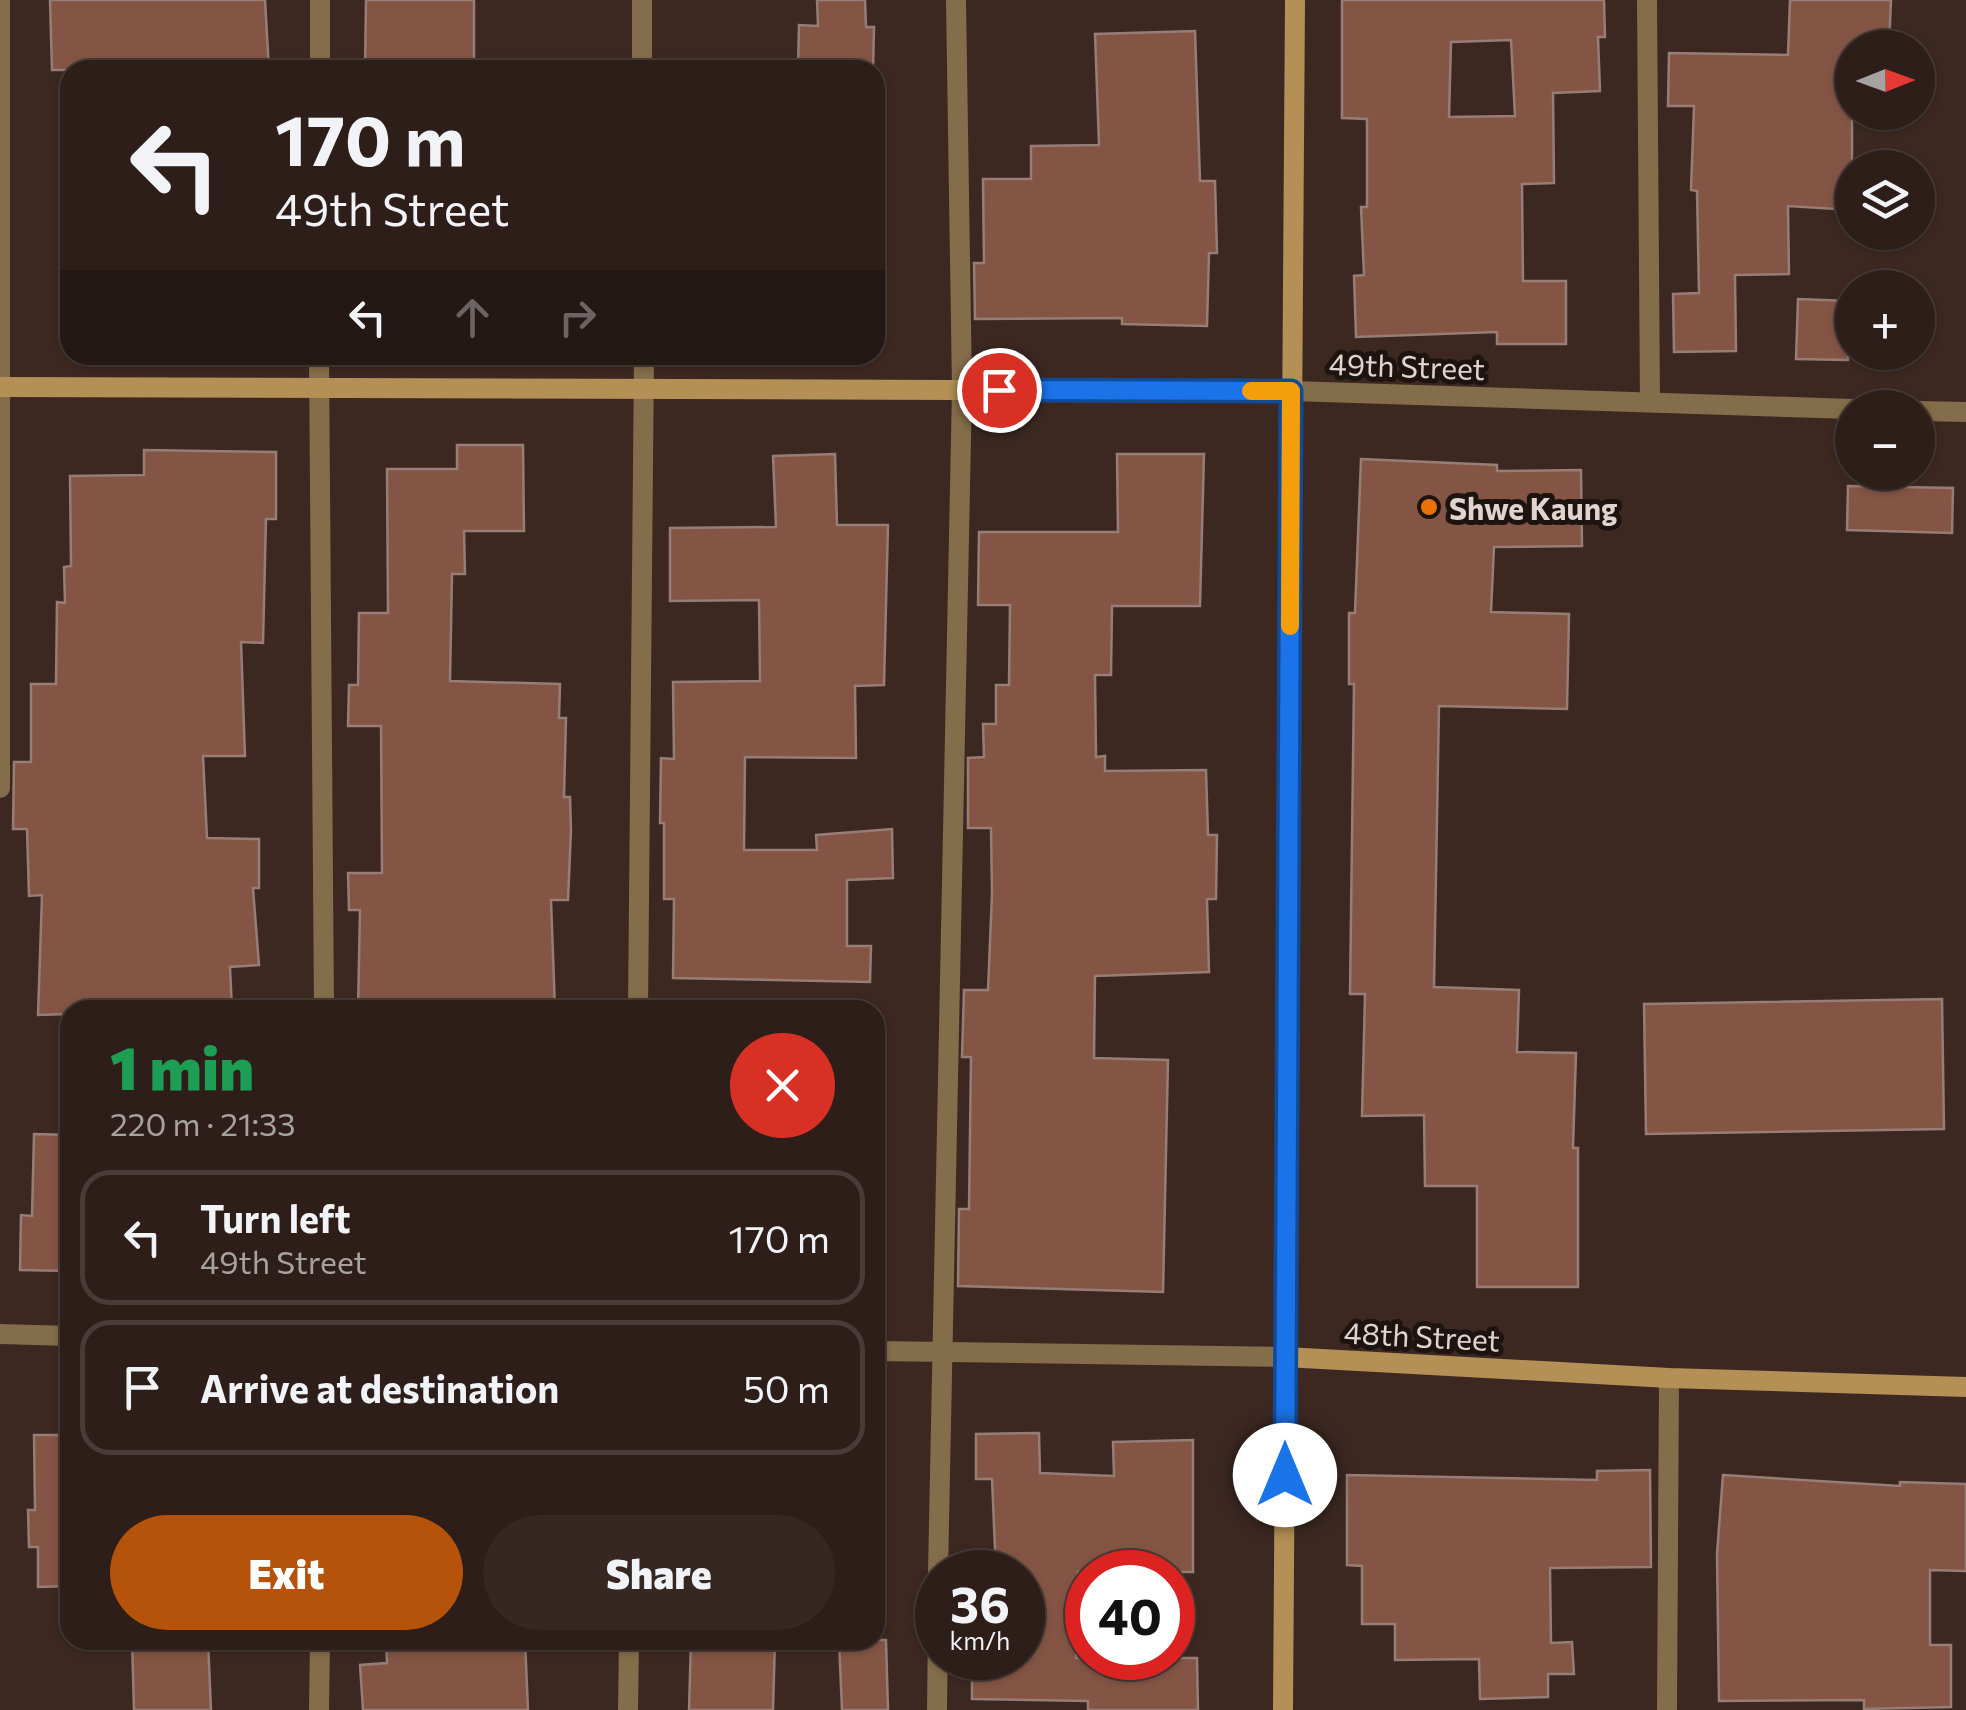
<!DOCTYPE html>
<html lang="en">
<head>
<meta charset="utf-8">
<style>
  body { margin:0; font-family:Commissioner,sans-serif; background:#352722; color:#f1f3f6; height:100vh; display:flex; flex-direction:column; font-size:38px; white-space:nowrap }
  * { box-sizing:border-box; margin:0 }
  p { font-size:32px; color:#a7a2a2 }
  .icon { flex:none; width:55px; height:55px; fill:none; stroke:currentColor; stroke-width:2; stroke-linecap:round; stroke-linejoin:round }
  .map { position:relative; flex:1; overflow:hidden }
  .panel { position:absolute; left:60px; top:1000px; width:825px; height:650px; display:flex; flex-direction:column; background:#2d1e19; border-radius:30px; box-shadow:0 2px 8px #0004,0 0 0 2px #483c38 }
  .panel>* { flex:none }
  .hud { position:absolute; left:60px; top:60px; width:825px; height:305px; border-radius:30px; box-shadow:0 2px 8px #0004,0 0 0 2px #483c38; background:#2d1e19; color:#f1f3f6; overflow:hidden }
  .needle { width:65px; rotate:89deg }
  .controls { position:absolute; left:1835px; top:30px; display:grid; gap:20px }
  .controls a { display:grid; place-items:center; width:100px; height:100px; border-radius:50%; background:#2d1e19; box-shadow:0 2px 8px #0004,0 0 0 2px #483c38; font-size:50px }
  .speed { position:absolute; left:915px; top:1550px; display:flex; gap:20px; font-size:50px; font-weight:700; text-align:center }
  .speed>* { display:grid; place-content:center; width:130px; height:130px; border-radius:50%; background:#2d1e19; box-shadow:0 2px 8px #0004,0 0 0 2px #483c38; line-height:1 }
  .speed small { font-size:25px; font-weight:400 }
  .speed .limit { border:15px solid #d22; background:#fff; color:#111 }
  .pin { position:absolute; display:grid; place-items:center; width:85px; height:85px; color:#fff; margin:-42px; border:5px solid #fff; border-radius:50%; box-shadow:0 2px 10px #0007 }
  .me { position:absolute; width:110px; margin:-55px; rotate:0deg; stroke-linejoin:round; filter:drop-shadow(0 0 8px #0008) }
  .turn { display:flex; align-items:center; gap:35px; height:210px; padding:0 50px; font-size:45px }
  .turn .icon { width:130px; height:130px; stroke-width:2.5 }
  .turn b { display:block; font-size:70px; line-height:85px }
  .lanes { display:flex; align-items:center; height:95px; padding:0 50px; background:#0003; justify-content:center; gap:50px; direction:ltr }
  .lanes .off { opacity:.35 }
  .round { display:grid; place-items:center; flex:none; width:105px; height:105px; border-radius:52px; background:#352722 }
  .headline { display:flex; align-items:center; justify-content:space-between; height:170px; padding:0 50px }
  h1 { font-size:60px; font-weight:800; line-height:75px; color:#1e9e55 }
  .primary-button { display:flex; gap:20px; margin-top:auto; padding:20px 50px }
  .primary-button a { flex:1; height:115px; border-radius:60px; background:#b45309; color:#fff; font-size:40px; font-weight:800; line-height:115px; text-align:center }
  .primary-button a+a { background:#352722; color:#f1f3f6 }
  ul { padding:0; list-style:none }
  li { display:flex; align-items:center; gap:30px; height:135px; margin:0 20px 15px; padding:0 30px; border:5px solid #483c38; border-radius:30px }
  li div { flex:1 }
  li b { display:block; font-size:38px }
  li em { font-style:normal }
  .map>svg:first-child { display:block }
</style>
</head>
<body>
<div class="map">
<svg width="1966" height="1710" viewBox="0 0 1966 1710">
  <rect width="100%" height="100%" fill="#3c2821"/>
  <g fill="#845545" stroke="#967d75" stroke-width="2.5" fill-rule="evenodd">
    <path d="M 50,0 L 265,0 L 269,70 L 52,70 Z"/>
    <path d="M 366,0 L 474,0 L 474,70 L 365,70 Z"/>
    <path d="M 817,0 L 865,0 L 866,27 L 874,27 L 873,70 L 798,70 L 799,25 L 818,26 Z"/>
    <path d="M 1342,0 L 1604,0 L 1605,37 L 1598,37 L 1600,91 L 1553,93 L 1554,183 L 1522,184 L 1523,281 L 1566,281 L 1566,344 L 1497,344 L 1497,332 L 1356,337 L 1354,276 L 1364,275 L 1361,207 L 1367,207 L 1367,119 L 1342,118 ZM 1511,40 L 1515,116 L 1449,117 L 1451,42 Z"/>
    <path d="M 1790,0 L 1891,0 L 1889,48 L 1852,48 L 1852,210 L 1788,206 L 1789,274 L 1735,275 L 1736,351 L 1674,352 L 1673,294 L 1699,293 L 1697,191 L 1691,190 L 1694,106 L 1668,106 L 1669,53 L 1788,55 Z"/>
    <path d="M 1195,31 L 1200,181 L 1215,181 L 1217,253 L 1209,253 L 1207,326 L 1122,324 L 1122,318 L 975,319 L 974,263 L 984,263 L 983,179 L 1031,179 L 1031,146 L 1099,145 L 1095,34 Z"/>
    <path d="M 1798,299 L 1849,301 L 1848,360 L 1796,359 Z"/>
    <path d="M 457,445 L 523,445 L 524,531 L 464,531 L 465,574 L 452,574 L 450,681 L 560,684 L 559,718 L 566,718 L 564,797 L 570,797 L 571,830 L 568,900 L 551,900 L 555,1010 L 358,1010 L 360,910 L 349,910 L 348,873 L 382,873 L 381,726 L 348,726 L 349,685 L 358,685 L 359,613 L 388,613 L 387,469 L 457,469 Z"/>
    <path d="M 144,450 L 276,452 L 276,519 L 266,519 L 263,643 L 241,642 L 245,756 L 203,756 L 207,838 L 259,839 L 259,888 L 253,888 L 259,965 L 230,967 L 232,1010 L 70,1010 L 70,1014 L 38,1015 L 42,895 L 29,896 L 27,829 L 13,829 L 14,762 L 31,762 L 31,684 L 56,684 L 57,602 L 65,603 L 64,567 L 71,566 L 70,476 L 144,475 Z"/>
    <path d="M 835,454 L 837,525 L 888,525 L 884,685 L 855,686 L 856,758 L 745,757 L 744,850 L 817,850 L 816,835 L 892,829 L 893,878 L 847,880 L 847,946 L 871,946 L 870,982 L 673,978 L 674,899 L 664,899 L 664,823 L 660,823 L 661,758 L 674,759 L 673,682 L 760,681 L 759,600 L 670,601 L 670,528 L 776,527 L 773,456 Z"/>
    <path d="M 1117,454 L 1204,454 L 1200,606 L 1112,606 L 1111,675 L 1095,675 L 1096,757 L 1105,756 L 1105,771 L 1206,770 L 1208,835 L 1217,835 L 1216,899 L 1207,899 L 1209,972 L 1095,976 L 1094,1058 L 1168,1060 L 1163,1292 L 958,1286 L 959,1209 L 969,1209 L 971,1057 L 962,1057 L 964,990 L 988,990 L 992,894 L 991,828 L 968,828 L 968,758 L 984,757 L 983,724 L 996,724 L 996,685 L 1009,685 L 1010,605 L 978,605 L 979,532 L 1118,532 Z"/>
    <path d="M 1361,459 L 1497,465 L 1497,471 L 1581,470 L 1582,546 L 1494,547 L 1491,612 L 1569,614 L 1567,709 L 1439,706 L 1434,987 L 1519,990 L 1517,1052 L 1576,1053 L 1573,1148 L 1578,1148 L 1578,1287 L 1477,1287 L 1477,1186 L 1425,1186 L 1424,1115 L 1362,1116 L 1365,994 L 1350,994 L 1354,684 L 1349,684 L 1349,613 L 1355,613 Z"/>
    <path d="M 1848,486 L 1953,488 L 1952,533 L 1847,530 Z"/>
    <path d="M 1942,999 L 1944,1129 L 1646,1134 L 1644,1004 Z"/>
    <path d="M 34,1134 L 70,1135 L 70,1271 L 20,1270 L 21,1215 L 32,1216 Z"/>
    <path d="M 1039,1433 L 1040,1473 L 1114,1476 L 1113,1442 L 1193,1440 L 1193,1572 L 1078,1572 L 1076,1658 L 1197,1658 L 1198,1710 L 1088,1710 L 1088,1701 L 972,1699 L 972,1658 L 1022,1658 L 1022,1572 L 996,1572 L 992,1479 L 976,1479 L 976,1434 Z"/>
    <path d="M 34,1435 L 70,1435 L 70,1586 L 38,1587 L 38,1547 L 29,1547 L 28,1510 L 35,1510 Z"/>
    <path d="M 1650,1470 L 1651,1567 L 1550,1568 L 1551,1643 L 1572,1642 L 1574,1674 L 1548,1674 L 1548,1697 L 1480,1699 L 1479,1659 L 1395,1660 L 1395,1624 L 1362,1624 L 1362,1566 L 1347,1565 L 1347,1475 L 1597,1480 L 1597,1471 Z"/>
    <path d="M 1723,1475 L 1900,1486 L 1900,1482 L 1966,1484 L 1966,1571 L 1930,1570 L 1930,1645 L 1951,1645 L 1951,1707 L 1864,1709 L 1864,1700 L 1719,1701 L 1717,1554 Z"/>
    <path d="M 132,1640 L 208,1640 L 211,1710 L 134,1710 Z"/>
    <path d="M 386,1640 L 525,1640 L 528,1710 L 363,1710 L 360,1665 L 387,1663 Z"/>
    <path d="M 691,1640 L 775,1640 L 773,1710 L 689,1710 Z"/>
    <path d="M 839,1640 L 886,1640 L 888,1710 L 842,1710 Z"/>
  </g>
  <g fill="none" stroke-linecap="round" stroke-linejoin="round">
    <g stroke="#846d4a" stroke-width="20">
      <path d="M 642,0 L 642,70"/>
      <path d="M 1647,0 L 1650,402"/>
      <path d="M 320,70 L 320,0"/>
      <path d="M 319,355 L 324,1010"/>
      <path d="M 1291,391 L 1852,409"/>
      <path d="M 1918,411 L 1966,412"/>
      <path d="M 0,788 L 0,0"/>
      <path d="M 638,1010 L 644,355"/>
      <path d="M 0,1334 L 70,1336"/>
      <path d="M 875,1351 L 1285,1357"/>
      <path d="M 938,1572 L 962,389 L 956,0"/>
      <path d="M 319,1710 L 320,1640"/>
      <path d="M 628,1710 L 629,1640"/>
      <path d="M 937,1710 L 938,1626"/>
      <path d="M 1667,1710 L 1669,1378"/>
    </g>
    <g stroke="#b49056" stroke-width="20">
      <path d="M 0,387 L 1291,391"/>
      <path d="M 1285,1357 L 1669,1378 L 1966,1387"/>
      <path d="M 1283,1710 L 1295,0"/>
    </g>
  </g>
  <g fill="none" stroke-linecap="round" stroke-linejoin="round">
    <g stroke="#114b97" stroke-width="25">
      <path id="route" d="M 999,390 L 1291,391 L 1285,1475"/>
    </g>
    <use href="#route" stroke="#1a73e8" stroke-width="18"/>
    <path stroke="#f59e0b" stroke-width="18" d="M 1251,391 L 1291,391 L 1290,626"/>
  </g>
  <circle fill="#e8710a" stroke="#1d1410" stroke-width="4" cx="1429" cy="507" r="10"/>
  <g text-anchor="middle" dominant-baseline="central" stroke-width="10" stroke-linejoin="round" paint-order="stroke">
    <g font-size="30" fill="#e1d4cf" stroke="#1d1410">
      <text transform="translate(1407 365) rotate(2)">49th Street</text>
      <text transform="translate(1422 1335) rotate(3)">48th Street</text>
    </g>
    <g font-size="30" font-weight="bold" fill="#e1d4cf" stroke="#1d1410" text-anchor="start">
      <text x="1449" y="507">Shwe Kaung</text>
    </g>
  </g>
</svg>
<div class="controls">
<a><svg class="needle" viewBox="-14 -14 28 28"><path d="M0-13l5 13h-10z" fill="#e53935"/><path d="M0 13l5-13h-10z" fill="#a7a2a2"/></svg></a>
<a><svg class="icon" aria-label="layers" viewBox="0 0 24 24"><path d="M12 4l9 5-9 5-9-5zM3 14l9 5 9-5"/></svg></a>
<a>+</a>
<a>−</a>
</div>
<div class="speed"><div>36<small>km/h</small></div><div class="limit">40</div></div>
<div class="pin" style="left:999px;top:390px;background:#d93025"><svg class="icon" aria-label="arrive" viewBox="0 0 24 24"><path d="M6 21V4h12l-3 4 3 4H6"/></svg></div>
<svg class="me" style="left:1285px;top:1475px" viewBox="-20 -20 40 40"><circle r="19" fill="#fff"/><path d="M0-13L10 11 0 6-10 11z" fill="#1a73e8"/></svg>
<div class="hud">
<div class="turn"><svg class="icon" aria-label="left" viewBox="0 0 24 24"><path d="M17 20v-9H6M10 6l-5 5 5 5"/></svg><div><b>170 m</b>49th Street</div></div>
<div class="lanes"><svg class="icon" aria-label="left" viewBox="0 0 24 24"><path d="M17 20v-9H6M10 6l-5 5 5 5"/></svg><svg class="icon off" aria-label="ahead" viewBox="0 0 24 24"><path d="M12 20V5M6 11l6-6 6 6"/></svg><svg class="icon off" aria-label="right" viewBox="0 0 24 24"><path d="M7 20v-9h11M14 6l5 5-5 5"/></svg></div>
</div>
<section class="panel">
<div class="headline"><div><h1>1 min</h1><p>220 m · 21:33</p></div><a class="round" style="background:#d93025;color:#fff"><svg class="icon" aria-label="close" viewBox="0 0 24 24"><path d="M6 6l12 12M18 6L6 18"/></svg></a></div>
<ul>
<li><svg class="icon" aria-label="left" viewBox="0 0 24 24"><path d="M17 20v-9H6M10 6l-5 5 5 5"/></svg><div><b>Turn left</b><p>49th Street</p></div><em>170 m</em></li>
<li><svg class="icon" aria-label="arrive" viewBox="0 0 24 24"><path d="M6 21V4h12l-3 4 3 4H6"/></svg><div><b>Arrive at destination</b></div><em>50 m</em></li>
</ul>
<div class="primary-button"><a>Exit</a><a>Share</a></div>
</section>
</div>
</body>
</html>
